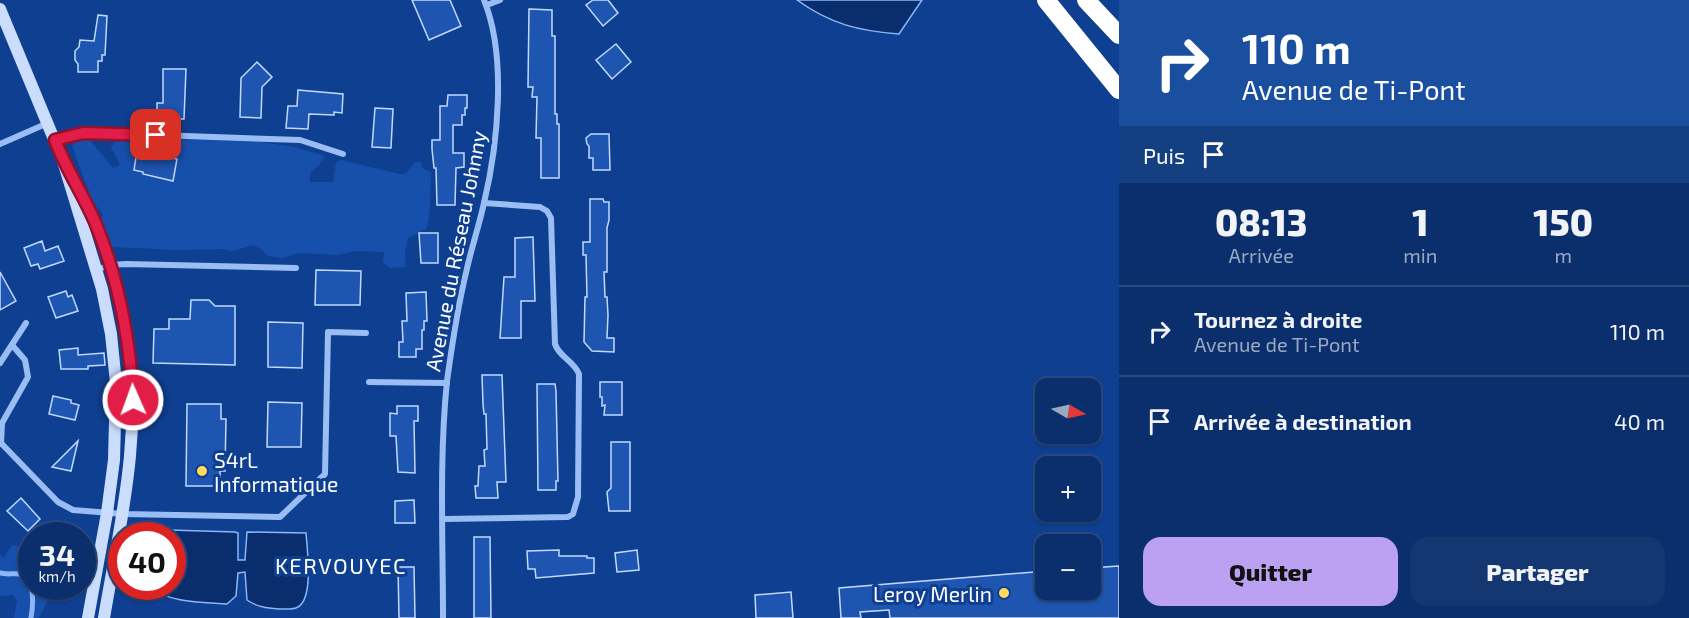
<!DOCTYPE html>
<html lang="fr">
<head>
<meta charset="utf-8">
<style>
  body { margin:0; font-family:"Exo 2",sans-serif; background:#143772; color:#f1f3f6; height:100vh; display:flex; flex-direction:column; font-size:22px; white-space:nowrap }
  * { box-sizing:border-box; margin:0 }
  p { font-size:20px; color:#9aa9c2 }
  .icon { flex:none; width:33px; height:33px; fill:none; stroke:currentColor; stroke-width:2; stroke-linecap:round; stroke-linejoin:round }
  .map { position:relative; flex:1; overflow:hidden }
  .details { display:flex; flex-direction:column; background:#0b2f6d; width:570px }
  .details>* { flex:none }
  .hud { background:#1a4fa0; color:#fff; overflow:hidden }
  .needle { width:39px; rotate:99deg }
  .buttons { position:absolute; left:1035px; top:378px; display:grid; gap:12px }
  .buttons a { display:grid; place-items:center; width:66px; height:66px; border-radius:12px; background:#0b2f6d; box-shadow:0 2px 4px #0004,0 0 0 2px #2b4a80; font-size:30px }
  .speed { position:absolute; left:18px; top:522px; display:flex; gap:12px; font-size:30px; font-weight:700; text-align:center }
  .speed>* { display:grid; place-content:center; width:78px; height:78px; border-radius:50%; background:#0b2f6d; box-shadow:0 2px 4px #0004,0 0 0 2px #2b4a80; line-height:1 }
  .speed small { font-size:15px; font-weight:400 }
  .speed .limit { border:9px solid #d22; background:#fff; color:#111 }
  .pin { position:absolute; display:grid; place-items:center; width:51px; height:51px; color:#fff; margin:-26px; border-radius:12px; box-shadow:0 3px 9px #0006 }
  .me { position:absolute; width:66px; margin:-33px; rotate:358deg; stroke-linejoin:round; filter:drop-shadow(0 0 4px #0008) }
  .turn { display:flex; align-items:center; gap:21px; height:126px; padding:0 24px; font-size:27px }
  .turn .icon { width:78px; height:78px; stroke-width:2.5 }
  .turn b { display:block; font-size:42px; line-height:51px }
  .then { display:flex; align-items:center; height:57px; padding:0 24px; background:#0003; gap:12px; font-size:22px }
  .eta { display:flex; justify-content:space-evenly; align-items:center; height:102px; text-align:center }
  .eta b { font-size:36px; font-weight:800; line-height:42px }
  .cta { display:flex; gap:12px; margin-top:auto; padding:12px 24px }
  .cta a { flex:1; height:69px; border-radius:18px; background:#bca0f2; color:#111; font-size:24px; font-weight:800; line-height:69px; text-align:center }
  .cta a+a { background:#143772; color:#f1f3f6 }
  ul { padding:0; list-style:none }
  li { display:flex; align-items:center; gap:18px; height:90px; padding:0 24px; border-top:2px solid #2b4a80 }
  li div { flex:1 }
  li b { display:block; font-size:22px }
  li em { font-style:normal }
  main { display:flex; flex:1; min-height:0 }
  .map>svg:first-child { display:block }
</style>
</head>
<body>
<main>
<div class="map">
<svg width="1119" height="618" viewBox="0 0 1119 618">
  <rect width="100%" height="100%" fill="#0f3f91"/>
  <g fill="#1750ac">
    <path d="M 78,138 L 89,139 L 113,168 L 120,165 L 111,147 L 117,139 L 248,140 L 294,147 L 325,156 L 319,165 L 310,173 L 310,182 L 333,182 L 336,162 L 341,160 L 399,174 L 406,174 L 415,162 L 421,162 L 422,168 L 431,172 L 430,208 L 427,228 L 408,238 L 405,252 L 406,267 L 390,268 L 383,262 L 384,252 L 356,251 L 338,255 L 299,253 L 283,258 L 268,256 L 261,249 L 253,245 L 232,251 L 221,249 L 177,250 L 114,247 L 108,245 L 100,221 L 103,214 L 93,203 L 72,146 Z"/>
    <path d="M 12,545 L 22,547 L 25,559 L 31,563 L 32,586 L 50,587 L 52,597 L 47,602 L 39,618 L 14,618 L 17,601 L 13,595 L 0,596 L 0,554 L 3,558 Z"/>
  </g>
  <g fill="#092d6d" stroke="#8cb6f7" stroke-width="1.5">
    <path d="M 797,0 L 922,0 L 899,34 C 859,31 830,24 797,0 Z"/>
    <path d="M 137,529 L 235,532 L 238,533 L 238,560 L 245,560 L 247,532 L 306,533 C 307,548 314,598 298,607 C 293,610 285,609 279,609 C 267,608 257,607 247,600 L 245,572 L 238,573 L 236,596 L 227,604 C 198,602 172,603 148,587 L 172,586 L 172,536 L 129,535 Z"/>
  </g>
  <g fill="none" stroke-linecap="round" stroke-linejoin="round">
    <path stroke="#8cb6f7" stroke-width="5" d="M 0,573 C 7,575 13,573 19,574 C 36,578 33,606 31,618"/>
  </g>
  <g fill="#1d55b1" stroke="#c2d9fe" stroke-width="1.5">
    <path d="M 412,0 L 450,0 L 461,26 L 429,40 Z"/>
    <path d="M 593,0 L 608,0 L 618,13 L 603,26 L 586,5 Z"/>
    <path d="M 529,9 L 552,10 L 552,36 L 555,36 L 555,114 L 557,114 L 557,124 L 559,124 L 559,178 L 541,178 L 541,138 L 536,138 L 537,97 L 532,97 L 533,87 L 528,87 Z"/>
    <path d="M 98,15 L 107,16 L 105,55 L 102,55 L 102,61 L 98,61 L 98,72 L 78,72 L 78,64 L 75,60 L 75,51 L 79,47 L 80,40 L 94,41 Z"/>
    <path d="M 616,44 L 631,62 L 612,79 L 596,60 Z"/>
    <path d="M 257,62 L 272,77 L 262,87 L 261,118 L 240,117 L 241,78 Z"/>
    <path d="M 163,69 L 186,69 L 184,119 L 157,119 L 157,103 L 163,103 Z"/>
    <path d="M 298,90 L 343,94 L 342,113 L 334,112 L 334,115 L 309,114 L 308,129 L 286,128 L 288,106 L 297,106 Z"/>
    <path d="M 448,95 L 467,95 L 467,108 L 465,108 L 465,115 L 462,115 L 462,125 L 453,125 L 453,153 L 464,153 L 464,167 L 456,168 L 455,205 L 437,205 L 436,168 L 434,168 L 432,149 L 432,140 L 440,140 L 440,106 L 447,106 Z"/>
    <path d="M 375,108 L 393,109 L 391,148 L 372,147 Z"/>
    <path d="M 591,134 L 609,134 L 610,170 L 593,170 L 593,158 L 589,158 L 589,146 L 587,144 L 586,138 Z"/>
    <path d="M 137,151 L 177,159 L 173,181 L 143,174 L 143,172 L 134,170 Z"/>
    <path d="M 590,199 L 603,199 L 604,202 L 609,202 L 609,220 L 607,228 L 607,272 L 604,272 L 605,297 L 607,297 L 608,315 L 607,338 L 614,338 L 614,352 L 592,351 L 584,342 L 585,297 L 587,297 L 586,255 L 583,255 L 583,242 L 590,242 Z"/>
    <path d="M 419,233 L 438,233 L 438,263 L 421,263 Z"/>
    <path d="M 533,237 L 535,301 L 521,301 L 521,338 L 500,338 L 504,277 L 515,277 L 515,238 Z"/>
    <path d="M 42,241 L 45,251 L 58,246 L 64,261 L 40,269 L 38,264 L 31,266 L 24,248 Z"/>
    <path d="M 316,270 L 361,271 L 360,305 L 315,305 Z"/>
    <path d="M 0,272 L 16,301 L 0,310 Z"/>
    <path d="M 66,291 L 68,297 L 72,295 L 78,311 L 56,318 L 48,297 Z"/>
    <path d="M 426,292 L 427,321 L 424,321 L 424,330 L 422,330 L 422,349 L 416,349 L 416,357 L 399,357 L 399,342 L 403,342 L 402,321 L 407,321 L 406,293 Z"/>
    <path d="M 191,300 L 209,300 L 215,306 L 235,306 L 235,365 L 153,363 L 154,329 L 169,329 L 169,319 L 190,319 Z"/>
    <path d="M 268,322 L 303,323 L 302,368 L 268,367 Z"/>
    <path d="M 78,348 L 78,355 L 104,353 L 105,365 L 88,366 L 88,369 L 61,369 L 59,350 Z"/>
    <path d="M 482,375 L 502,375 L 506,482 L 497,482 L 498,498 L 476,498 L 475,486 L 478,486 L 479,466 L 485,466 L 484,450 L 487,449 L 486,414 L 484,414 L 483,404 Z"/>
    <path d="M 600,382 L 622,382 L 622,415 L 604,415 L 605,405 L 602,406 L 602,397 L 600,397 Z"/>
    <path d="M 537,384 L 555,384 L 556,391 L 558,481 L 556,481 L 556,490 L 538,490 Z"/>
    <path d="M 53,396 L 71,400 L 71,403 L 79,405 L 75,420 L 49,414 Z"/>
    <path d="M 268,402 L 302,403 L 301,447 L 267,447 Z"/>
    <path d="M 187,404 L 221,404 L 221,419 L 226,419 L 225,471 L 220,471 L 220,486 L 186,486 Z"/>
    <path d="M 397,406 L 418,406 L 418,421 L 414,421 L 415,473 L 398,472 L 396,436 L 390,436 L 390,413 L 397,414 Z"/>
    <path d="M 78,441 L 71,471 L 52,467 Z"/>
    <path d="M 611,442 L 630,442 L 630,511 L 609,511 L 607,492 L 611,488 Z"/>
    <path d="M 21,498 L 40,519 L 28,531 L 7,511 Z"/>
    <path d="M 414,500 L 415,523 L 395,523 L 395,501 Z"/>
    <path d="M 474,537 L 490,537 L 491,618 L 474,618 Z"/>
    <path d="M 559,550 L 559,556 L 587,556 L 587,558 L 594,558 L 594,573 L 536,578 L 535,569 L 528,569 L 527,551 Z"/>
    <path d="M 637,550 L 639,570 L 617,572 L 615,553 Z"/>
    <path d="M 1119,566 L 1119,618 L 890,618 L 889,610 L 860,612 L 861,618 L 841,618 L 839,588 L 1046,571 L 1046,590 L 1090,590 L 1090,568 Z"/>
    <path d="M 398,567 L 414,567 L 415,618 L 399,618 Z"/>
    <path d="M 791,592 L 793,618 L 756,618 L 755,595 Z"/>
  </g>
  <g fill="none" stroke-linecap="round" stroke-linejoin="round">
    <g stroke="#9abdf3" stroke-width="6">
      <path d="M 487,5 L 500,0"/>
      <path d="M 55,140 L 77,134 L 100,133 L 300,140 L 343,154"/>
      <path d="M 0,144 L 48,123"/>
      <path d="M 96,270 L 110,265 L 126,264 L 296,268"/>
      <path d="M 0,363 L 26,323"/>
      <path d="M 369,382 L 447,383"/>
      <path d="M 0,442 L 58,502 L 73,510 L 123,514 L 280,517 L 325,474 L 328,332 L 366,333"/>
      <path d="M 1,444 L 2,423 L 28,377 L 25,360 L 12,345"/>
      <path d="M 443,519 L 568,517 L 573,514 L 578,497 L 579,374 C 574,361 559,357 555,344 L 551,218 L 547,211 L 540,207 L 484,203"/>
      <path d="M 443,618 C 443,540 439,459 447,381 C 452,345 457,309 466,273 C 471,249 479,226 484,203 C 498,144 507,56 484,0"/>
    </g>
    <g stroke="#caddfd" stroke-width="12">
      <path d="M 0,9 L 63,161 L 102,289 L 111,334 L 116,383 L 114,460 L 107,513 L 88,618"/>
      <path d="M 72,176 C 121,261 139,359 130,456 C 125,511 113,564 104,618"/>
    </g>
    <g stroke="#fff" stroke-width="18">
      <path d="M 1046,0 L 1119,90"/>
      <path d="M 1086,0 L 1119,35"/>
    </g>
  </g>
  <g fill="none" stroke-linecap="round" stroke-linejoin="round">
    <g stroke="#92132f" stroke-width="15">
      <path id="route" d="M 133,400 C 130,338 119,280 95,222 C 83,194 66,169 55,140 L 83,133 L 156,135"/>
    </g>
    <use href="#route" stroke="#e11d48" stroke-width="10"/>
  </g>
  <g fill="#ffdb5d" stroke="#0f3f91" stroke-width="2">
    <circle cx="202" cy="471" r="6"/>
    <circle cx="1004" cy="593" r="6"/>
  </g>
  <g text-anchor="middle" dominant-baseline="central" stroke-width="6" stroke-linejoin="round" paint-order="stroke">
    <g font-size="21" fill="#fff" stroke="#0f3f91">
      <text transform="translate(455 251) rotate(-79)">Avenue du Réseau Johnny</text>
    </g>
    <g font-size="21" fill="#fff" stroke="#0f3f91" text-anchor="start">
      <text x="214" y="459">S4rL<tspan x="214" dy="24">Informatique</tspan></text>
      <text x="992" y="593" text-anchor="end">Leroy Merlin</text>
    </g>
    <g font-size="22" letter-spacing="1.5" fill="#fff" stroke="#0f3f91">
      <text x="341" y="565">KERVOUYEC</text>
    </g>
  </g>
</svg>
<div class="buttons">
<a><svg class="needle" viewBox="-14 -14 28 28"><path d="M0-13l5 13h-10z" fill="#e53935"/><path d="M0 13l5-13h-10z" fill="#9aa9c2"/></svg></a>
<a>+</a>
<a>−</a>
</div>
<div class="speed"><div>34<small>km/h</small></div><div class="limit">40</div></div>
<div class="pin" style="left:156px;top:135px;background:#d93025"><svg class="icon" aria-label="arrive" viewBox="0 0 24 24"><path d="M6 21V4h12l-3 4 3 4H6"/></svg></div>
<svg class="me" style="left:133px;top:400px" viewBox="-20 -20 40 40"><circle r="17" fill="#e11d48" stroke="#fff" stroke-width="3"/><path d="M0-11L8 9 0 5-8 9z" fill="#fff"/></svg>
</div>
<section class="details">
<div class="hud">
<div class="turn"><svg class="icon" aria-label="right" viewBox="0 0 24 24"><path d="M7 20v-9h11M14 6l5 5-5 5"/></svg><div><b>110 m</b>Avenue de Ti-Pont</div></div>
<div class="then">Puis<svg class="icon" aria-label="arrive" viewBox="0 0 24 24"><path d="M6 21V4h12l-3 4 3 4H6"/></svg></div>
</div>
<div class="eta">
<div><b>08:13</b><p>Arrivée</p></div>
<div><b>1</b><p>min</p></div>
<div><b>150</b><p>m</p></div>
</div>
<ul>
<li><svg class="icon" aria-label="right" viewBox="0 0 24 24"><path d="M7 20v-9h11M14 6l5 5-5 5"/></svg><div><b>Tournez à droite</b><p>Avenue de Ti-Pont</p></div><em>110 m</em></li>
<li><svg class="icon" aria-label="arrive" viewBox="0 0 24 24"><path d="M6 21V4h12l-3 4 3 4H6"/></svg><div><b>Arrivée à destination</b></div><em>40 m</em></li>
</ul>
<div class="cta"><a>Quitter</a><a>Partager</a></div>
</section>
</main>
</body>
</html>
